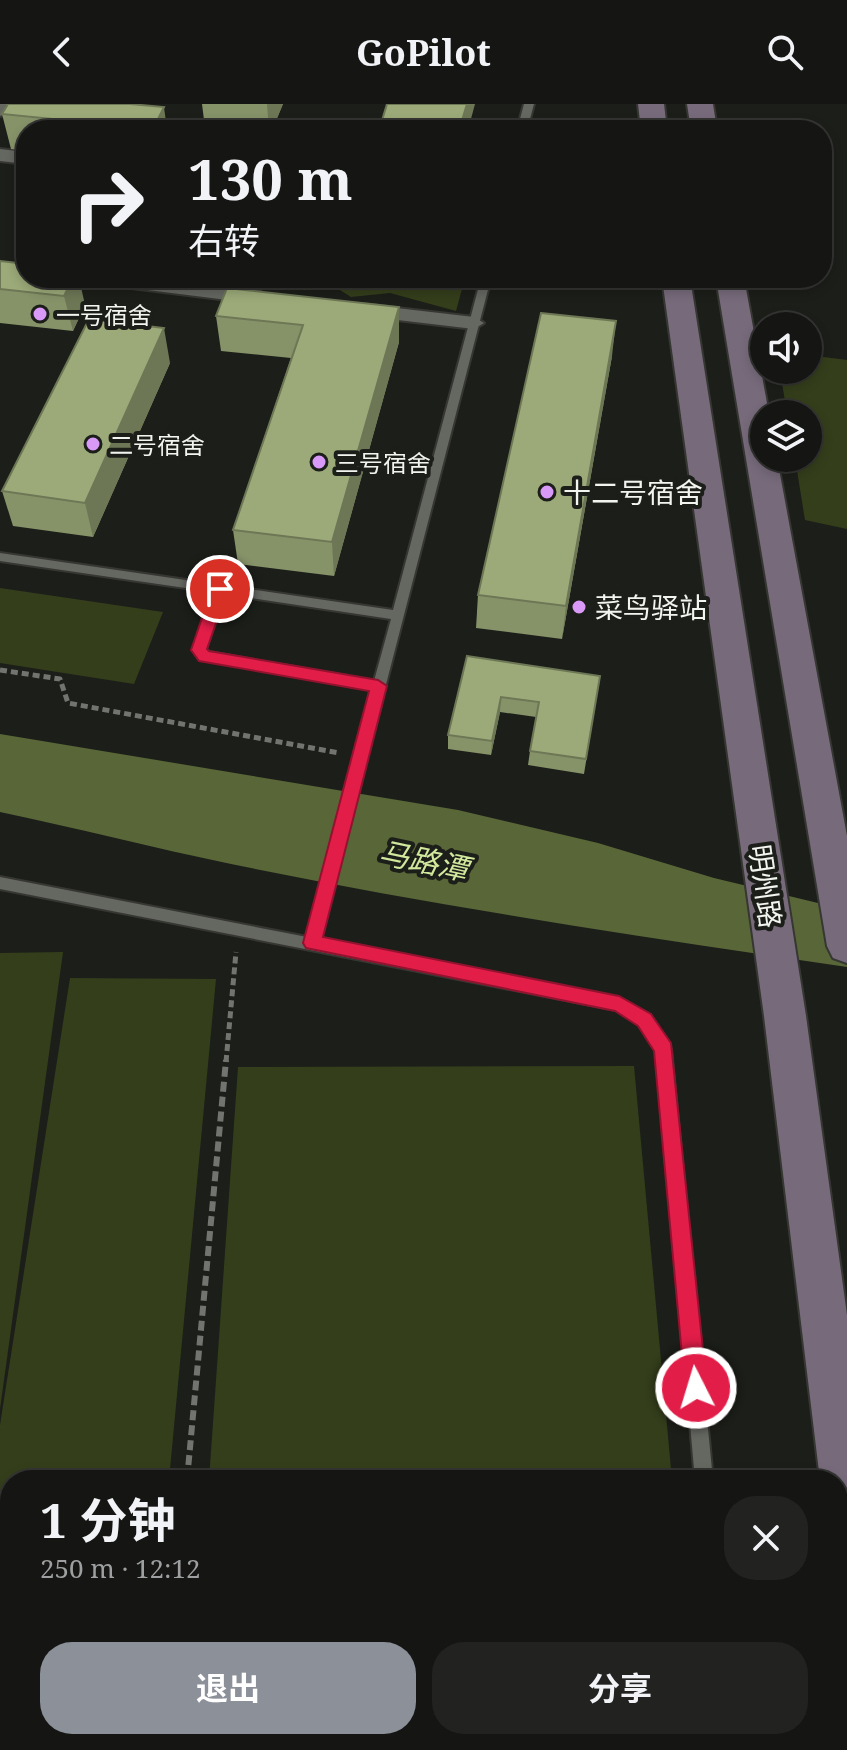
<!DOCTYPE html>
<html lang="zh">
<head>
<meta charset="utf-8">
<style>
  body { margin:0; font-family:"Noto Serif","Noto Sans SC",serif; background:#222321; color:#f1f3f6; height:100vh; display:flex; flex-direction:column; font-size:30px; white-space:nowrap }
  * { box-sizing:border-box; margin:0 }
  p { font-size:26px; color:#9d9fa0 }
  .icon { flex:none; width:44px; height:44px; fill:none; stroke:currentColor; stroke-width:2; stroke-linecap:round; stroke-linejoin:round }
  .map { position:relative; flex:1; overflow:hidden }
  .details { position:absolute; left:0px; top:1366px; width:848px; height:280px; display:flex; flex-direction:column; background:#151613; border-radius:32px 32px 0 0; box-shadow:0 4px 12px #0003,0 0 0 2px #343533 }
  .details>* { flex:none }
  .top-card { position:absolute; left:16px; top:16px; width:816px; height:168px; border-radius:32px; box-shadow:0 4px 12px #0003,0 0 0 2px #343533; background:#151613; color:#f1f3f6; overflow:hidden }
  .tools { position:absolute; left:750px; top:208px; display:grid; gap:16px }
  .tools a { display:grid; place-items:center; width:72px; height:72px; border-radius:50%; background:#151613; box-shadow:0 4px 12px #0003,0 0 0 2px #343533; font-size:40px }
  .pin { position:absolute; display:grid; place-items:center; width:68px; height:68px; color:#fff; margin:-34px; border:4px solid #fff; border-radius:50%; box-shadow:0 2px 8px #0007 }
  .me { position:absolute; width:88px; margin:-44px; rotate:355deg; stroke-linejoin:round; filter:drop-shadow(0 0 6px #0008) }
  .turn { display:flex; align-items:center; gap:28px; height:168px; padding:0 40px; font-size:36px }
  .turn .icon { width:104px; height:104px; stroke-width:2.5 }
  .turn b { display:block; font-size:56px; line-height:68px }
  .round { display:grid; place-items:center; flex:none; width:84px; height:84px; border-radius:32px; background:#222321 }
  .head { display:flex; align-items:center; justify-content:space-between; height:136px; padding:0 40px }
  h1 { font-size:48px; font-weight:700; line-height:60px }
  .primary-button { display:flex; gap:16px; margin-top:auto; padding:16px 40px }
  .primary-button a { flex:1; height:92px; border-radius:32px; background:#8c9099; color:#fff; font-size:32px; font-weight:700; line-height:92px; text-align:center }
  .primary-button a+a { background:#222321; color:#f1f3f6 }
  header { display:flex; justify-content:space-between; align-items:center; height:104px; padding:0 40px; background:#151613; font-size:36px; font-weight:700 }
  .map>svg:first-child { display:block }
</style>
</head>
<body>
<header><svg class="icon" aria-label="back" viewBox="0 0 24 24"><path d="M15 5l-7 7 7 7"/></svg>GoPilot<svg class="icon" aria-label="search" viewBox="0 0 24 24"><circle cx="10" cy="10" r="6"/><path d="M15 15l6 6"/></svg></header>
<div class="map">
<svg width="847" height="1646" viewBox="0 0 847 1646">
  <rect width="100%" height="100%" fill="#1c1e19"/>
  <g fill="#343e1b">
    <path d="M 321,174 L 465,174 L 456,207 L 390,189 L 351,193 Z"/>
    <path d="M 808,251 L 847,256 L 847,425 L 805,416 L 795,354 L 808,354 L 808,310 L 787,310 L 780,266 L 808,266 Z"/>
    <path d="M 0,484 L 163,508 L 134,580 L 0,559 Z"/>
    <path d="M 63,848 L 0,1305 L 0,849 Z"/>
    <path d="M 70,874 L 216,875 L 169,1376 L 10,1376 L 10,1408 L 0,1408 L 0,1321 Z"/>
    <path d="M 634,962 L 672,1376 L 209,1376 L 238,963 Z"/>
  </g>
  <g fill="#596638">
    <path d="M 0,630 L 458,706 L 598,739 L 714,774 L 847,806 L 847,863 C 641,833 435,802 231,760 C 154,744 77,724 0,708 Z"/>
    <path d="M 0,1545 L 10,1549 L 10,1636 L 296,1636 L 334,1646 L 6,1646 L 0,1642 Z"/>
  </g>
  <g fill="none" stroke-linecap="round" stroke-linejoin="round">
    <g stroke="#363733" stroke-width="4">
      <g id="lane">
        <path d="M 10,0 L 3,11 L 0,12 L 0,0 Z"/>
        <path d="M 524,0 L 534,0 L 527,26 L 517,26 Z"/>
        <path d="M 481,174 L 491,174 L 320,836 L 619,894 L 650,911 L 671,945 L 713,1376 L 695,1376 L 657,947 L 640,921 L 616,906 L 0,785 L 0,773 L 307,833 L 372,586 L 201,555 L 193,546 L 213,488 L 0,457 L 0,449 L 393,506 ZM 224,490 L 391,515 L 374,577 L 209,548 L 206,545 Z"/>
        <path d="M 720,1636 L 738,1636 L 739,1646 L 721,1646 Z"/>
      </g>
    </g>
    <g stroke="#363733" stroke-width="4">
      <g id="street">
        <path d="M 0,45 L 26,48 L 26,60 L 0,57 Z"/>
        <path d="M 89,174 L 149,174 L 261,188 L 271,194 L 261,200 L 99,180 Z"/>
        <path d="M 362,200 L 474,213 L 484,219 L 474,225 L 355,211 L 352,206 Z"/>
      </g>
    </g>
    <g stroke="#363733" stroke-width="4">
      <g id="secondary">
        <path d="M 638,0 L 664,0 L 667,26 L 641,26 Z"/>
        <path d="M 687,0 L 713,0 L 717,26 L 691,26 Z"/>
        <path d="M 662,174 L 690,174 L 806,912 L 847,1211 L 847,1417 L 838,1413 L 838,1376 L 820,1376 L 764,912 Z"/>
        <path d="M 716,174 L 744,174 L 769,310 L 764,310 L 764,354 L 777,354 L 847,732 L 847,859 L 833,854 L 827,842 Z"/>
      </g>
    </g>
    <g stroke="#72746f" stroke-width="5" stroke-dasharray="7 4" stroke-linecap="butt">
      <path d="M 0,566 L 60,575 L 68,599 L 339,649"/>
      <path d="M 226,958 L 236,848"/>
    </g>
    <g stroke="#72746f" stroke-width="6" stroke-dasharray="10 5" stroke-linecap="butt">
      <path d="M 187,1376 L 226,956"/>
      <path d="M 162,1646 L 163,1636"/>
    </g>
    <use href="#lane" fill="#656761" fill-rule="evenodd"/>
    <use href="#street" fill="#656761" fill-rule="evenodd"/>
    <use href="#secondary" fill="#776b7b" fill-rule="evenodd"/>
  </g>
  <g fill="#869268">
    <path d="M 202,0 L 283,0 L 272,26 L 227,26 L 205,24 Z"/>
    <path d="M 2,10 L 167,26 L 26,26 L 26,47 L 11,45 Z"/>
    <path d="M 0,157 L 85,201 L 73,227 L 0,219 Z"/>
    <path d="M 227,184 L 399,238 L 334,472 L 238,460 L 233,426 L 291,254 L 221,247 L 216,212 Z"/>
    <path d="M 612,252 L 562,535 L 476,524 L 478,491 Z"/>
    <path d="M 170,259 L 93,433 L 13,422 L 2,387 Z"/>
    <path d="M 467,552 L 600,572 L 584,670 L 528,661 L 530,647 L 536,613 L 500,608 L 491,651 L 448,645 L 448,631 Z"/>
  </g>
  <g fill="#6d7755">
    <path d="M 267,0 L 283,0 L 272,26 L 269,26 Z"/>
    <path d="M 467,0 L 475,0 L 468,26 L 459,26 Z"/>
    <path d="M 164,3 L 167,26 L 154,26 L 153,25 Z"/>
    <path d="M 73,174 L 79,174 L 85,201 L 73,227 L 64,192 Z"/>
    <path d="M 399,203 L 399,238 L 334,472 L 332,438 Z"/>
    <path d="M 616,217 L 612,252 L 562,535 L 566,502 Z"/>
    <path d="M 164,224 L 170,259 L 93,433 L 85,399 Z"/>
    <path d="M 501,593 L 500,608 L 491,651 L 492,637 Z"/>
  </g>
  <g fill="#9caa79" stroke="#6d7755" stroke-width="2">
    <path d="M 8,0 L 130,0 L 164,3 L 153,25 L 2,10 Z"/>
    <path d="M 387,0 L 467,0 L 459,26 L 299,26 L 303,16 L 380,23 Z"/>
    <path d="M 0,157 L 26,160 L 26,174 L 73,174 L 64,192 L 0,185 Z"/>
    <path d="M 227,184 L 399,203 L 332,438 L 233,426 L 303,221 L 216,212 Z"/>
    <path d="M 541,209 L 616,217 L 566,502 L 478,491 Z"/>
    <path d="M 89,215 L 164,224 L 85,399 L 2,387 Z"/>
    <path d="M 467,552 L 600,572 L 586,655 L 530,647 L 539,598 L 501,593 L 492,637 L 448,631 Z"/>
  </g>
  <path fill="#e11d48" stroke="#92132f" stroke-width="2" d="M 220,480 L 228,485 L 207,545 L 209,547 L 378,576 L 387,582 L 323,833 L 619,892 L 651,910 L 671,939 L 707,1284 L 704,1291 L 696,1295 L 688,1291 L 685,1284 L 654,947 L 638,922 L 615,907 L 306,844 L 303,839 L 369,587 L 199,557 L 191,546 L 212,485 Z"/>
  <g fill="#d99af7" stroke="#1c1e19" stroke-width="3">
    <circle cx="40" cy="210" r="8"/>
    <circle cx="93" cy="340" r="8"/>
    <circle cx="319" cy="358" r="8"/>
    <circle cx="547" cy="388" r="8"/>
    <circle cx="579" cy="503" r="8"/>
  </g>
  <g text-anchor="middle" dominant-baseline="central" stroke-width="8" stroke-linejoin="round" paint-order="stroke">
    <g font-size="24" fill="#f2f4f0" stroke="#1c1e19" text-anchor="start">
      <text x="56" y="210">一号宿舍</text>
      <text x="109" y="340">二号宿舍</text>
      <text x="335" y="358">三号宿舍</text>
    </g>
    <g font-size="28" fill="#f2f4f0" stroke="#1c1e19" text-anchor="start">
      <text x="563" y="388">十二号宿舍</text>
      <text x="595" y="503">菜鸟驿站</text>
    </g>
    <g font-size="28" fill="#f2f4f0" stroke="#1c1e19">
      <text transform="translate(766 782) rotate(82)">明州路</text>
    </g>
    <g font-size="30" font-style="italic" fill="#d2e89d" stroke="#1c1e19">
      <text transform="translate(424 756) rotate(12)">马路潭</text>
    </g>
  </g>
</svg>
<div class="tools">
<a><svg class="icon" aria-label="sound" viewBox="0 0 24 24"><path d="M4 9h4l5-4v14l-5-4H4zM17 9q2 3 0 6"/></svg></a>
<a><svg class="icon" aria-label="layers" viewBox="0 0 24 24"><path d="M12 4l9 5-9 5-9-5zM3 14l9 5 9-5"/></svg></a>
</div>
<div class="pin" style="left:220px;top:485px;background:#d93025"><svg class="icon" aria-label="arrive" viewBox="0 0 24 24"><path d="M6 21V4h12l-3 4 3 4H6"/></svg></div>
<svg class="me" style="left:696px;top:1284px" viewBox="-20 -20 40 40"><circle r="17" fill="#e11d48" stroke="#fff" stroke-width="3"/><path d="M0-11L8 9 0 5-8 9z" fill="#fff"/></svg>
<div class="top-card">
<div class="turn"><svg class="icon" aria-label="right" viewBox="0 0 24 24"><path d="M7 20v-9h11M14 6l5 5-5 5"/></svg><div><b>130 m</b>右转</div></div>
</div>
<section class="details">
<div class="head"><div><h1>1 分钟</h1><p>250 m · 12:12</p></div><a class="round"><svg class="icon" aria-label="close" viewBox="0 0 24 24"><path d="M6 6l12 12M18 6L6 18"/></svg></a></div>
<div class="primary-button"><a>退出</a><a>分享</a></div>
</section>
</div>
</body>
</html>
